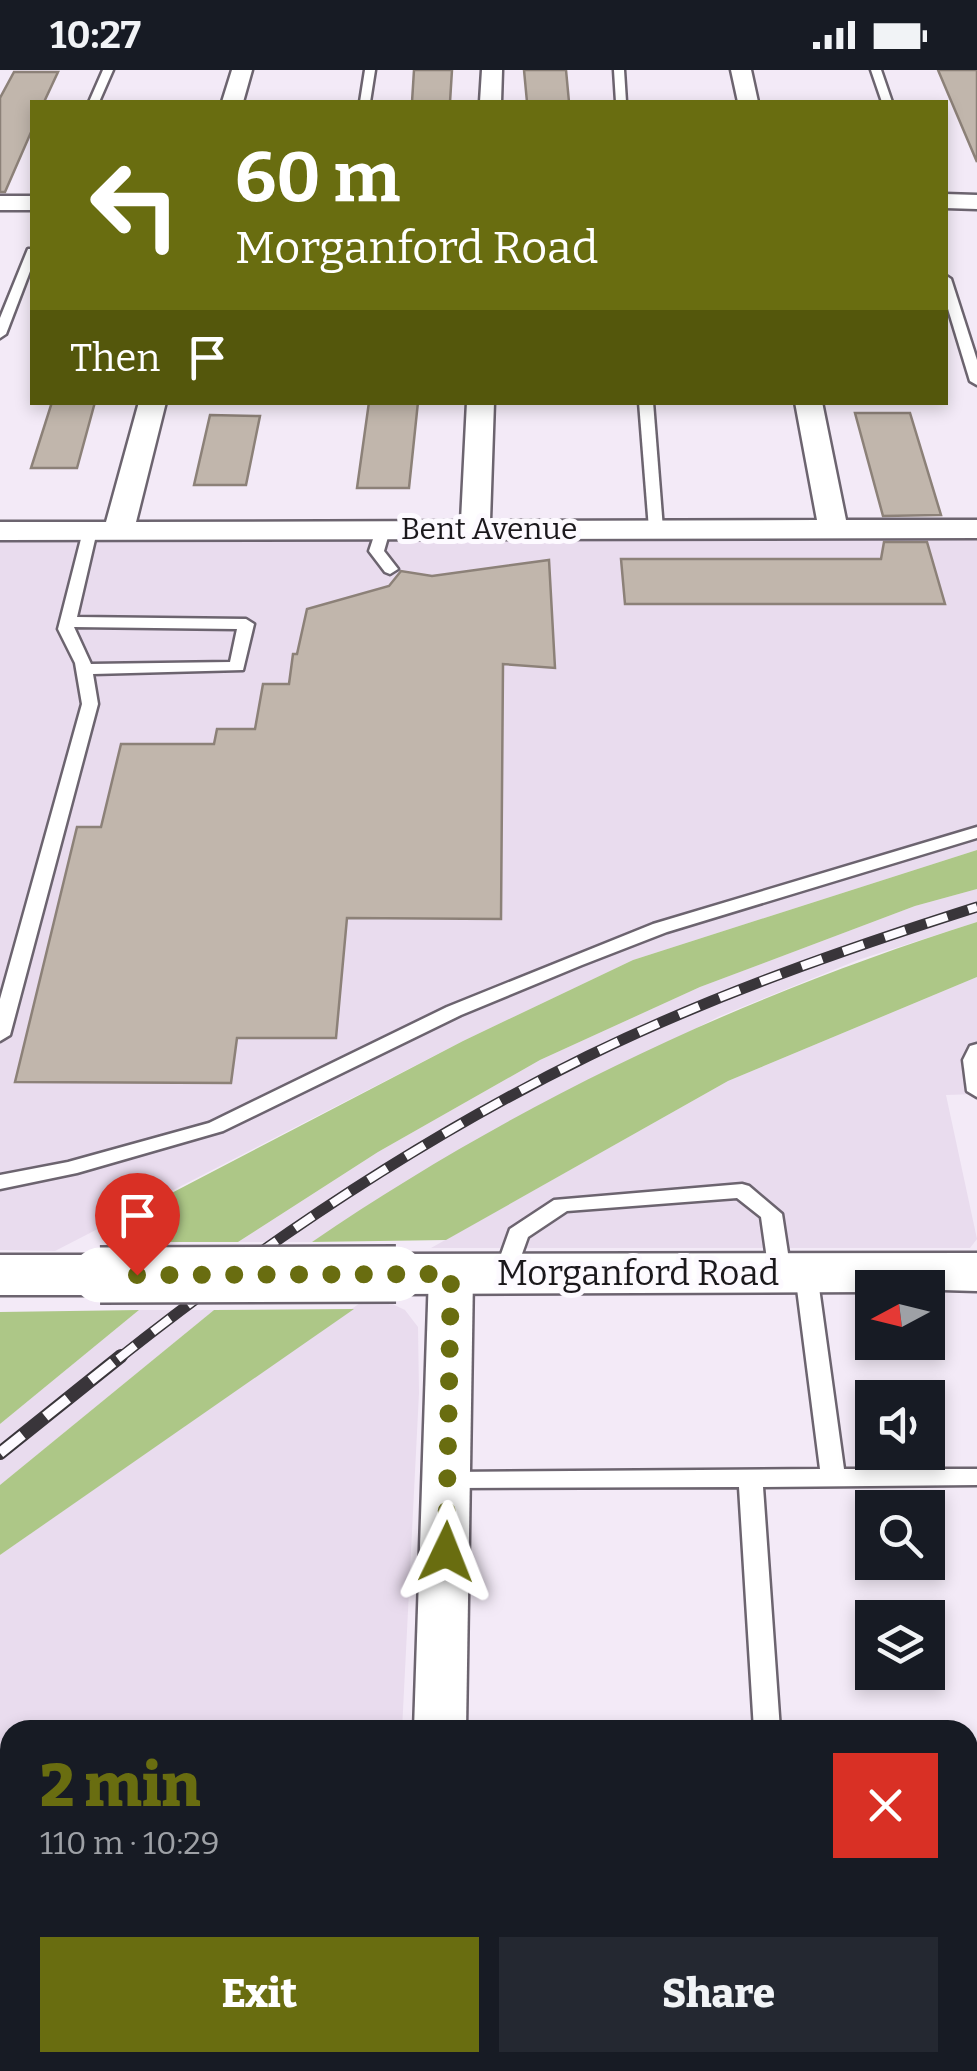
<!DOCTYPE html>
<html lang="en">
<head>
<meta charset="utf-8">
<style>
  body { margin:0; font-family:Bitter,serif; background:#242831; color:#f1f3f6; height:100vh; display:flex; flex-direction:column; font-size:38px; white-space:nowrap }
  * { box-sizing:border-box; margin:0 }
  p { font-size:32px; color:#9ea1a6 }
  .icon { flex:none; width:55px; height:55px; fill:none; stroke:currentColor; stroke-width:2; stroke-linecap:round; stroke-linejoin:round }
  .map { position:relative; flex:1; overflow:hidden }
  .side { position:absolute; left:0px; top:1650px; width:978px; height:352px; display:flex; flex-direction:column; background:#171b24; border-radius:30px 30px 0 0; box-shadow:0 5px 15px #0003 }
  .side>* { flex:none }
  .banner { position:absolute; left:30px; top:30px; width:918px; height:305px; border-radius:0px; box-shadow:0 5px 15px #0003; background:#696d10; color:#fff; overflow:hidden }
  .needle { width:65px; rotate:263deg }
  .tools { position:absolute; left:855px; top:1200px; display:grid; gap:20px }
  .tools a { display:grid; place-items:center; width:90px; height:90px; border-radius:0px; background:#171b24; box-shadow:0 5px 15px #0003; font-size:50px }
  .pin { position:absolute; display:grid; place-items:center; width:85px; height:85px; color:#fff; margin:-102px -42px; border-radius:50% 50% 50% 0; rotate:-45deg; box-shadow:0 0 10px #0007 }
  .pin .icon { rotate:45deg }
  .me { position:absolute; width:110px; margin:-55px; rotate:2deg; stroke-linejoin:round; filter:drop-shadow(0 0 8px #0008) }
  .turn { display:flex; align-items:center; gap:35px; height:210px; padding:0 40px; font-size:45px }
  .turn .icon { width:130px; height:130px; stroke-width:2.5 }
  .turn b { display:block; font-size:70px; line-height:85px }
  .then { display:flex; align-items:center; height:95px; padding:0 40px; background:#0003; gap:20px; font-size:38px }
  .round { display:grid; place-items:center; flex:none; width:105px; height:105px; border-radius:0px; background:#242831 }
  .head { display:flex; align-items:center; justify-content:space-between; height:170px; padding:0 40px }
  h1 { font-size:60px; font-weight:800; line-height:75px; color:#696d10 }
  .button { display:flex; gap:20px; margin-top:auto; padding:20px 40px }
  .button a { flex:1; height:115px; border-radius:0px; background:#696d10; color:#fff; font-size:40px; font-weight:800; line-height:115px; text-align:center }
  .button a+a { background:#242831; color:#f1f3f6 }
  .status { display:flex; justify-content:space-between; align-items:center; height:70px; padding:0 50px; background:#171b24; direction:ltr }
  .status svg { height:28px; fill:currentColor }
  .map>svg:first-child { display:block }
</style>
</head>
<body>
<div class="status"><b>10:27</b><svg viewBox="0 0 49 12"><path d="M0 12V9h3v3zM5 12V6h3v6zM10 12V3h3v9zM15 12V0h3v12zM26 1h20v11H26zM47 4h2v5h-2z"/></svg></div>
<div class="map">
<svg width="977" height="2001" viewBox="0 0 977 2001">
  <rect width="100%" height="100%" fill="#f3eaf7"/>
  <g fill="#e9dcee">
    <path d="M 977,465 L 977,780 L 633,890 L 463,971 L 55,1181 L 0,1180 L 0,468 Z"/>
    <path d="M 977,819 L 977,852 L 858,890 L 718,947 L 457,1081 L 312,1172 L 238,1172 L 378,1082 L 540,990 L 700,917 L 915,836 Z"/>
    <path d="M 977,907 L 977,1024 L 946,1025 L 977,1169 L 970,1178 L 431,1178 L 728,1011 Z"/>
    <path d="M 363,1231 L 386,1231 L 405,1240 L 418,1257 L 419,1323 L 402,1660 L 10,1660 L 10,1992 L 386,1993 L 385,2001 L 0,2001 L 0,1485 Z"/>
    <path d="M 139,1240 L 214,1240 L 0,1415 L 0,1354 Z"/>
  </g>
  <g fill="#adc787">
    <path d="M 977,780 L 977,819 L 915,836 L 700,917 L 540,990 L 378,1082 L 238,1172 L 148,1172 L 149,1150 L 164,1127 L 463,971 L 633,890 Z"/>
    <path d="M 977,852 L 977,907 L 728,1011 L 446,1170 L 312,1172 C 515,1033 742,926 977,852 Z"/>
    <path d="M 354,1239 L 0,1485 L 0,1415 L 214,1240 Z"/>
    <path d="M 139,1240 L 0,1354 L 0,1242 Z"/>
  </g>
  <g fill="#c1b6ac" stroke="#8c8178" stroke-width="2.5">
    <path d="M 414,0 L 452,0 L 450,32 L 412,32 Z"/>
    <path d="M 524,0 L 566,0 L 569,32 L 527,32 Z"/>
    <path d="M 938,0 L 977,0 L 977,92 Z"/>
    <path d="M 14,2 L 58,2 L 44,32 L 32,32 L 32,60 L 5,122 L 0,122 L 0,28 Z"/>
    <path d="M 52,332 L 95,332 L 77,398 L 31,398 Z"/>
    <path d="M 369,332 L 418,332 L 409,418 L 357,418 Z"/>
    <path d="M 855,343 L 910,343 L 941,445 L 883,446 Z"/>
    <path d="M 210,345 L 260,346 L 246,415 L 194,415 Z"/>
    <path d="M 884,472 L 927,472 L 945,534 L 625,534 L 621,489 L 881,489 Z"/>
    <path d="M 549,490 L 555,598 L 503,594 L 501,849 L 347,848 L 336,968 L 237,968 L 231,1013 L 15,1012 L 77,757 L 101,757 L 121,674 L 214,674 L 217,659 L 255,659 L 263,614 L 289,614 L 293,584 L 297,584 L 307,539 L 389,516 L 401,501 L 432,506 Z"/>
  </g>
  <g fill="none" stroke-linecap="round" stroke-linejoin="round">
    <g stroke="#6c646f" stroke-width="5">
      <g id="lane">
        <path d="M 103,0 L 113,0 L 99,32 L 89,32 Z"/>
        <path d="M 365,0 L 375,0 L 370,32 L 360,32 Z"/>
        <path d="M 614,0 L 624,0 L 626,32 L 616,32 Z"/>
        <path d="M 871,0 L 881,0 L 892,32 L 882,32 Z"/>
        <path d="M 28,179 L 32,179 L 32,196 L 6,264 L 0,268 L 0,248 Z"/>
        <path d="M 945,205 L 951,209 L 977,290 L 977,315 L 970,311 L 945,229 Z"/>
        <path d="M 639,332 L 653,332 L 663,459 L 656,463 L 649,459 Z"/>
        <path d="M 383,456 L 390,460 L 384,481 L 398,499 L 390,504 L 385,502 L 369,481 L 376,460 Z"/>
        <path d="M 90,457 L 97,461 L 77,547 L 246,549 L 254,554 L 243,600 L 93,604 L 98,634 L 10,965 L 0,971 L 0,929 L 82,634 L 75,593 L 58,559 L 83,461 ZM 74,557 L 237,559 L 230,592 L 91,594 Z"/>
        <path d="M 977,757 L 977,768 L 667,862 L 582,895 L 461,945 L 223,1061 L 77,1103 L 0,1119 L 0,1105 L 68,1092 L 209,1053 L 447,937 L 653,854 Z"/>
        <path d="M 977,974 L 977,1027 L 967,1021 L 963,990 L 970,976 Z"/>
        <path d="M 742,1114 L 749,1116 L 782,1144 L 791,1203 L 788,1208 L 772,1208 L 769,1203 L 761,1147 L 737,1128 L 567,1141 L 528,1167 L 513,1209 L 505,1211 L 494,1204 L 510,1159 L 554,1130 Z"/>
        <path d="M 806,1196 L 817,1203 L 844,1399 L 977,1399 L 977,1415 L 763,1417 L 780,1660 L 754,1660 L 739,1417 L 449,1418 L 441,1416 L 437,1410 L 441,1404 L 449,1402 L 820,1399 L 795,1203 Z"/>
        <rect x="775" y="1992" width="30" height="9"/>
      </g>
    </g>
    <g stroke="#6c646f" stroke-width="5">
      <g id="street">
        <path d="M 232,0 L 252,0 L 243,32 L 222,32 Z"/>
        <path d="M 482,0 L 502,0 L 501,32 L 480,32 Z"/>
        <path d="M 731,0 L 751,0 L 758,32 L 738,32 Z"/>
        <path d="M 945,124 L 977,125 L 977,139 L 945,138 Z"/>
        <rect x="0" y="126" width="32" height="14"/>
        <path d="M 139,332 L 166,332 L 136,452 L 461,451 L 467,332 L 494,332 L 490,451 L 817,450 L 795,332 L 822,332 L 846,450 L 977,450 L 977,468 L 0,470 L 0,452 L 106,452 Z"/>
        <path d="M 451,1190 L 467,1194 L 473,1204 L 466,1660 L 414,1660 L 429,1204 L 435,1194 Z"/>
        <rect x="397" y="1992" width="60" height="9"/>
      </g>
    </g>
    <g stroke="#6c646f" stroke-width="5">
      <g id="secondary">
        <path d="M 977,1183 L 977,1221 L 872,1218 L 872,1222 L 396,1224 L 375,1218 L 366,1204 L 375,1190 L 396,1184 Z"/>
        <path d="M 0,1185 L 100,1185 L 121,1191 L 130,1205 L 121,1219 L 100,1225 L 0,1225 Z"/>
      </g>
    </g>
    <use href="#lane" fill="#fff" fill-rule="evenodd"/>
    <use href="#street" fill="#fff" fill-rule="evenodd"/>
    <use href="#secondary" fill="#fff" fill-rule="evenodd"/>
    <g stroke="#39353a" stroke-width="11">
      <path id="rail-far1" d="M 118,1289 C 264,1173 421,1068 588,986 C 713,925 845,879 977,837"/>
    </g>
    <g stroke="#39353a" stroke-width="14">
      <path id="rail" d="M 0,1383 L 121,1286"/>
    </g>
    <use href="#rail-far1" stroke="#fdfaff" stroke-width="8" stroke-dasharray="22" stroke-linecap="butt"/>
    <use href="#rail" stroke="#fdfaff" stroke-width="10" stroke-dasharray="29" stroke-linecap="butt"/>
    <g stroke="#6c646f" stroke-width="60" stroke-linecap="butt">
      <path id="secondary-bridge" d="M 100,1205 L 396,1204"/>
    </g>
    <use href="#secondary-bridge" stroke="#fff" stroke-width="55"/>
  </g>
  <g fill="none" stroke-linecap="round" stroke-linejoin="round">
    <path stroke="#696d10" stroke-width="18" stroke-dasharray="0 32.4" d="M 137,1205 L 451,1204 L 446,1482"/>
  </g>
  <g text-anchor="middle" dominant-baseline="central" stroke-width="10" stroke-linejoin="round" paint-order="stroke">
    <g font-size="30" fill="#1b181c" stroke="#fdfaff">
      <text x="489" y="459">Bent Avenue</text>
    </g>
    <g font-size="35" fill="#1b181c" stroke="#fdfaff">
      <text x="638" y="1203">Morganford Road</text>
    </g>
  </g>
</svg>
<div class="tools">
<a><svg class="needle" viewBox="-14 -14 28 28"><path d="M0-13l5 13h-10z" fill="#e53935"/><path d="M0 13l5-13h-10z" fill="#9ea1a6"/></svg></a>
<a><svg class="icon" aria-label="sound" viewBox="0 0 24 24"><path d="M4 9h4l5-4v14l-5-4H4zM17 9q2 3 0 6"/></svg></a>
<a><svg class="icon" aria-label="search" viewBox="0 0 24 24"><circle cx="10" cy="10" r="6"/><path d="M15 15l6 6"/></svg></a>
<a><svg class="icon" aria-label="layers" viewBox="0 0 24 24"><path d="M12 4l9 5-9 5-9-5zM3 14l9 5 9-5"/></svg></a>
</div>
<div class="pin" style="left:137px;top:1205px;background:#d93025"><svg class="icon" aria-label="arrive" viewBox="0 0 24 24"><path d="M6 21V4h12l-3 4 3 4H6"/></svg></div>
<svg class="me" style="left:446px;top:1482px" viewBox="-20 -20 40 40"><path d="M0-17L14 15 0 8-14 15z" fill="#696d10" stroke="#fff" stroke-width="4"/></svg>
<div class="banner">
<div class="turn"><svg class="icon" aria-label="left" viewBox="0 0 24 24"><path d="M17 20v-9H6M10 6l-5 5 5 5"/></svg><div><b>60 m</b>Morganford Road</div></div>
<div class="then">Then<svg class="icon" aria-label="arrive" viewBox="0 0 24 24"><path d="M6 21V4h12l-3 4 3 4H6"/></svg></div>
</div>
<section class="side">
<div class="head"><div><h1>2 min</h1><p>110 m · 10:29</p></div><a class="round" style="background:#d93025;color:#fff"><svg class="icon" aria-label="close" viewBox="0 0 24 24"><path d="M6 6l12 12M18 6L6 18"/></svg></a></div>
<div class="button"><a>Exit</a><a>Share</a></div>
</section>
</div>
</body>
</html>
